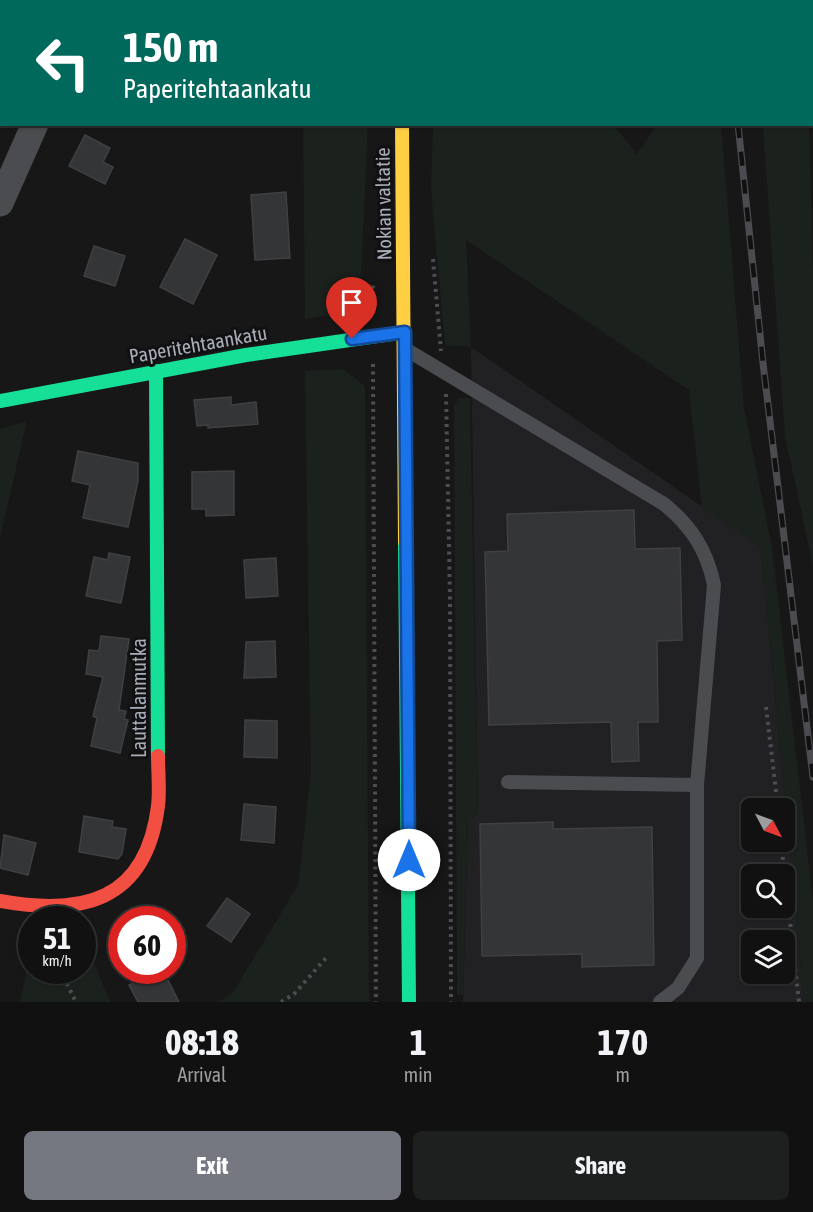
<!DOCTYPE html>
<html lang="en">
<head>
<meta charset="utf-8">
<style>
  body { margin:0; font-family:"Asap Condensed",sans-serif; background:#1e1f1f; color:#f1f3f6; height:100vh; display:flex; flex-direction:column; font-size:22px; white-space:nowrap }
  * { box-sizing:border-box; margin:0 }
  p { font-size:20px; color:#9c9d9f }
  .icon { flex:none; width:33px; height:33px; fill:none; stroke:currentColor; stroke-width:2; stroke-linecap:round; stroke-linejoin:round }
  .map { position:relative; height:1002px; overflow:hidden }
  .details { display:flex; flex-direction:column; background:#111; flex:1 }
  .details>* { flex:none }
  .banner { position:absolute; left:0px; top:0px; width:813px; height:126px; box-shadow:0 2px 4px #0004,0 0 0 2px #303131; background:#00695c; color:#fff; overflow:hidden }
  .needle { width:39px; rotate:131deg }
  .fabs { position:absolute; left:741px; top:798px; display:grid; gap:12px }
  .fabs a { display:grid; place-items:center; width:54px; height:54px; border-radius:9px; background:#111; box-shadow:0 2px 4px #0004,0 0 0 2px #303131; font-size:30px }
  .speed { position:absolute; left:18px; top:906px; display:flex; gap:12px; font-size:30px; font-weight:700; text-align:center }
  .speed>* { display:grid; place-content:center; width:78px; height:78px; border-radius:50%; background:#111; box-shadow:0 2px 4px #0004,0 0 0 2px #303131; line-height:1 }
  .speed small { font-size:15px; font-weight:400 }
  .speed .limit { border:9px solid #d22; background:#fff; color:#111 }
  .pin { position:absolute; display:grid; place-items:center; width:51px; height:51px; color:#fff; margin:-62px -26px; border-radius:50% 50% 50% 0; rotate:-45deg; box-shadow:0 0 6px #0007 }
  .pin .icon { rotate:45deg }
  .me { position:absolute; width:66px; margin:-33px; rotate:0deg; stroke-linejoin:round; filter:drop-shadow(0 0 4px #0008) }
  .turn { display:flex; align-items:center; gap:21px; height:126px; padding:0 24px; font-size:27px }
  .turn .icon { width:78px; height:78px; stroke-width:2.5 }
  .turn b { display:block; font-size:42px; line-height:51px }
  .eta { display:flex; justify-content:space-evenly; align-items:center; height:102px; text-align:center }
  .eta b { font-size:36px; font-weight:700; line-height:42px }
  .button { display:flex; gap:12px; margin-top:auto; padding:12px 24px }
  .button a { flex:1; height:69px; border-radius:9px; background:#757880; color:#fff; font-size:24px; font-weight:700; line-height:69px; text-align:center }
  .button a+a { background:#1e1f1f; color:#f1f3f6 }
  .map>svg:first-child { display:block }
</style>
</head>
<body>
<div class="map">
<svg width="813" height="1002" viewBox="0 0 813 1002">
  <rect width="100%" height="100%" fill="#171717"/>
  <path fill="#212124" fill-rule="evenodd" d="M 471,347 L 761,547 L 804,1002 L 463,1002 L 468,818 L 478,814 ZM 752,808 L 784,808 L 784,842 L 752,842 ZM 752,874 L 784,874 L 784,908 L 752,908 ZM 752,940 L 784,940 L 784,974 L 752,974 Z"/>
  <g fill="#1b211c">
    <path d="M 0,0 L 380,0 L 2,2 L 1,64 Z"/>
    <path d="M 303,125 L 368,125 L 360,294 C 349,315 327,315 305,319 Z"/>
    <path d="M 433,125 L 613,125 L 637,154 L 657,125 L 721,125 L 744,408 L 772,548 L 813,901 L 813,1002 L 804,1002 L 761,547 L 702,507 L 689,390 L 466,240 L 471,347 L 445,345 L 431,189 Z"/>
    <path d="M 763,125 L 809,125 L 813,273 L 813,566 L 785,436 Z"/>
    <path d="M 343,369 L 365,386 L 369,1002 L 218,1002 L 232,994 L 298,885 L 311,774 L 305,371 Z"/>
    <path d="M 459,398 L 470,398 L 478,815 L 468,819 L 463,995 L 457,995 L 454,406 Z"/>
    <path d="M 27,421 L 0,538 L 0,429 Z"/>
    <path d="M 83,936 L 110,1002 L 20,1002 L 31,950 L 32,970 L 82,970 Z"/>
  </g>
  <g fill="#343537" stroke="#3f4043" stroke-width="1.5">
    <path d="M 85,135 L 110,148 L 103,162 L 113,167 L 105,184 L 69,166 Z"/>
    <path d="M 286,192 L 290,258 L 255,260 L 251,195 Z"/>
    <path d="M 185,239 L 217,255 L 193,304 L 160,287 Z"/>
    <path d="M 94,246 L 125,256 L 115,286 L 84,276 Z"/>
    <path d="M 231,397 L 231,405 L 256,402 L 258,424 L 208,428 L 208,425 L 197,426 L 194,400 Z"/>
    <path d="M 78,451 L 138,463 L 138,481 L 128,527 L 83,518 L 90,485 L 72,481 Z"/>
    <path d="M 234,471 L 234,515 L 206,516 L 206,509 L 192,509 L 192,472 Z"/>
    <path d="M 634,510 L 635,549 L 680,548 L 682,640 L 657,641 L 658,722 L 638,722 L 639,761 L 612,762 L 611,722 L 489,725 L 485,552 L 508,551 L 507,514 Z"/>
    <path d="M 109,553 L 130,557 L 121,603 L 86,596 L 94,557 L 108,560 Z"/>
    <path d="M 276,558 L 278,596 L 246,598 L 244,560 Z"/>
    <path d="M 101,636 L 129,639 L 119,710 L 126,711 L 124,719 L 128,720 L 120,753 L 91,746 L 97,718 L 93,716 L 103,677 L 86,674 L 89,650 L 99,651 Z"/>
    <path d="M 275,641 L 276,677 L 244,678 L 246,642 Z"/>
    <path d="M 245,720 L 277,721 L 277,758 L 244,757 Z"/>
    <path d="M 244,804 L 276,807 L 274,843 L 241,840 Z"/>
    <path d="M 84,816 L 113,821 L 112,827 L 126,829 L 122,854 L 118,859 L 79,852 Z"/>
    <path d="M 553,822 L 553,829 L 652,827 L 654,965 L 582,967 L 582,954 L 482,956 L 480,824 Z"/>
    <path d="M 4,835 L 36,843 L 28,875 L 0,868 Z"/>
    <path d="M 227,898 L 250,914 L 231,942 L 207,926 Z"/>
    <path d="M 158,970 L 163,970 L 179,1002 L 138,1002 L 129,985 Z"/>
  </g>
  <g fill="none" stroke-linecap="round" stroke-linejoin="round">
    <g stroke="#4d4e52" stroke-width="4" stroke-dasharray="3 4.5" stroke-linecap="butt">
      <path d="M 433,259 L 441,351"/>
      <path d="M 372,311 L 373,283"/>
      <path d="M 373,364 L 376,1002"/>
      <path d="M 446,394 L 450,598 L 451,1002"/>
      <path d="M 766,707 L 778,808"/>
      <path d="M 781,842 L 799,1002"/>
      <path d="M 60,970 L 76,1002"/>
      <path d="M 281,1002 L 294,994 L 326,958"/>
    </g>
    <g stroke="#4b4c50" stroke-width="14">
      <path d="M 521,2 L 522,0"/>
      <path d="M 407,350 L 664,504 C 691,526 707,550 714,585 L 697,785 L 508,782"/>
      <path d="M 660,1002 L 678,988 L 697,958 L 697,785"/>
    </g>
    <path stroke="#4b4c50" stroke-width="27" d="M 0,203 L 35,124"/>
    <g stroke="#16e098" stroke-width="14">
      <path d="M 156,371 L 158,756"/>
      <path d="M 0,401 L 246,355 L 405,332"/>
      <path d="M 405,542 L 409,1002"/>
    </g>
    <g stroke="#ffcf43" stroke-width="14">
      <path d="M 409,0 L 409,2"/>
      <path d="M 402,124 L 405,542"/>
    </g>
    <path stroke="#f24e42" stroke-width="14" d="M 0,901 C 82,916 146,902 158,806 C 160,790 158,772 158,756"/>
    <g stroke="#4b4c4f" stroke-width="7">
      <g id="rail">
        <path d="M 729,0 L 729,2"/>
        <path d="M 738,124 L 763,363 L 813,777"/>
      </g>
    </g>
    <use href="#rail" stroke="#111113" stroke-width="4.5" stroke-dasharray="14" stroke-linecap="butt"/>
  </g>
  <g fill="none" stroke-linecap="round" stroke-linejoin="round">
    <g stroke="#114b97" stroke-width="15">
      <path id="route" d="M 352,339 L 405,332 L 409,860"/>
    </g>
    <use href="#route" stroke="#1a73e8" stroke-width="10"/>
  </g>
  <g text-anchor="middle" dominant-baseline="central" stroke-width="6" stroke-linejoin="round" paint-order="stroke">
    <g font-size="20" fill="#a8adb8" stroke="#111113">
      <text transform="translate(383 204) rotate(-91)">Nokian valtatie</text>
      <text transform="translate(198 344) rotate(-10)">Paperitehtaankatu</text>
      <text transform="translate(138 698) rotate(-90)">Lauttalanmutka</text>
    </g>
  </g>
</svg>
<div class="fabs">
<a><svg class="needle" viewBox="-14 -14 28 28"><path d="M0-13l5 13h-10z" fill="#e53935"/><path d="M0 13l5-13h-10z" fill="#9c9d9f"/></svg></a>
<a><svg class="icon" aria-label="search" viewBox="0 0 24 24"><circle cx="10" cy="10" r="6"/><path d="M15 15l6 6"/></svg></a>
<a><svg class="icon" aria-label="layers" viewBox="0 0 24 24"><path d="M12 4l9 5-9 5-9-5zM3 14l9 5 9-5"/></svg></a>
</div>
<div class="speed"><div>51<small>km/h</small></div><div class="limit">60</div></div>
<div class="pin" style="left:352px;top:339px;background:#d93025"><svg class="icon" aria-label="arrive" viewBox="0 0 24 24"><path d="M6 21V4h12l-3 4 3 4H6"/></svg></div>
<svg class="me" style="left:409px;top:860px" viewBox="-20 -20 40 40"><circle r="19" fill="#fff"/><path d="M0-13L10 11 0 6-10 11z" fill="#1a73e8"/></svg>
<div class="banner">
<div class="turn"><svg class="icon" aria-label="left" viewBox="0 0 24 24"><path d="M17 20v-9H6M10 6l-5 5 5 5"/></svg><div><b>150 m</b>Paperitehtaankatu</div></div>
</div>
</div>
<section class="details">
<div class="eta">
<div><b>08:18</b><p>Arrival</p></div>
<div><b>1</b><p>min</p></div>
<div><b>170</b><p>m</p></div>
</div>
<div class="button"><a>Exit</a><a>Share</a></div>
</section>
</body>
</html>
